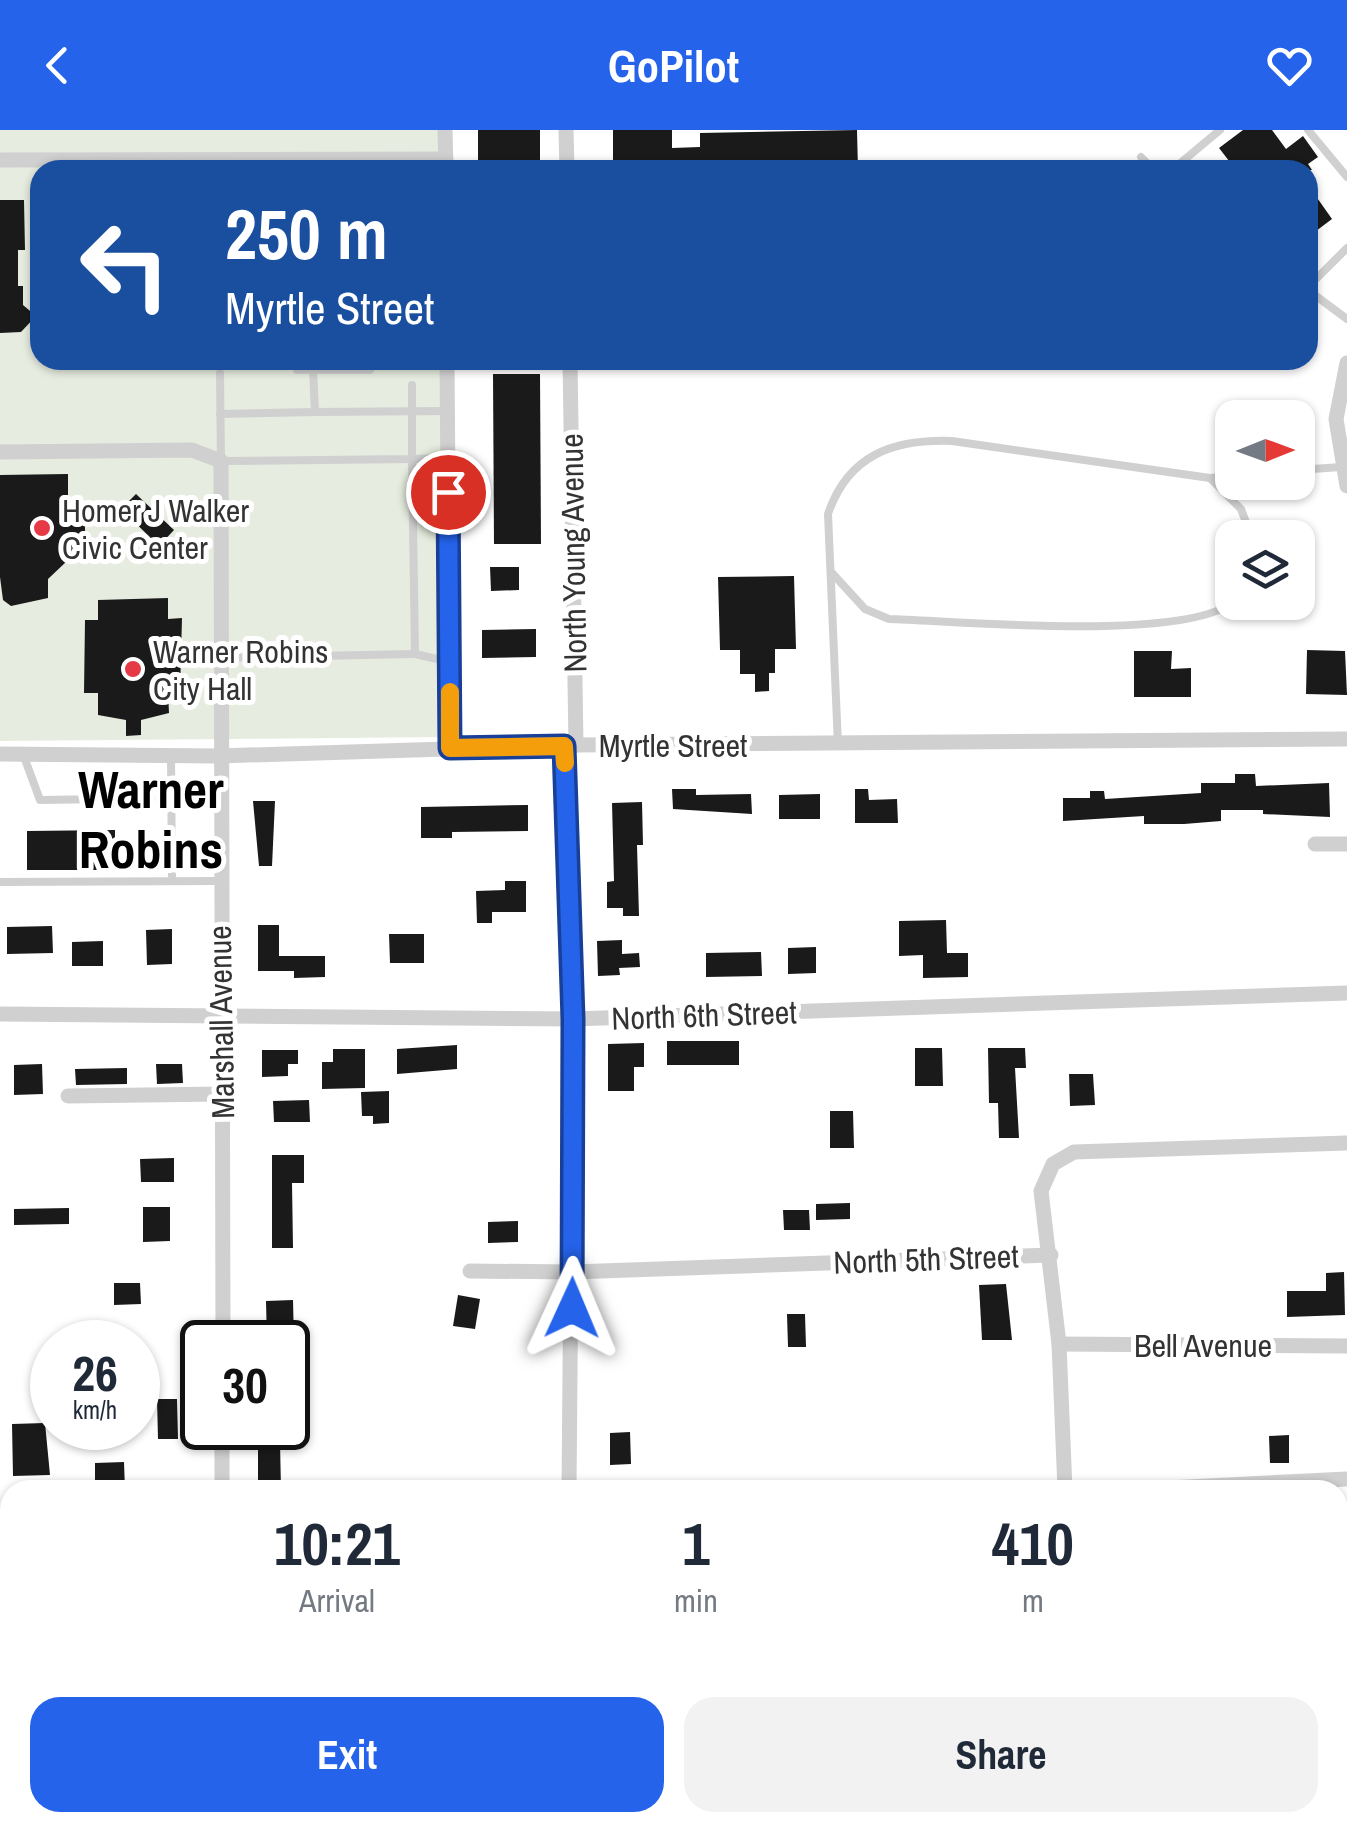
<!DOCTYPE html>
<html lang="en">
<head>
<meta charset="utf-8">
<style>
  body { margin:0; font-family:"Archivo Narrow",sans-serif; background:#f2f2f3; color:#1f2937; height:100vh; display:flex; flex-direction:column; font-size:38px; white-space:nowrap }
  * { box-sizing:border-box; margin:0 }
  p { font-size:32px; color:#747a83 }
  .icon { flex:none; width:55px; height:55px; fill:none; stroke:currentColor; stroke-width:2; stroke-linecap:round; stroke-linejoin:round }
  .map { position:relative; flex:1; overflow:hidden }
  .side { position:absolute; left:0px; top:1350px; width:1348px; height:352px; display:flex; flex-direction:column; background:#fff; border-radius:30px 30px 0 0; box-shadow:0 2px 8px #0004 }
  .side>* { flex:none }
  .top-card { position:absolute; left:30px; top:30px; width:1288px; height:210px; border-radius:30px; box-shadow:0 2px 8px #0004; background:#1a4fa0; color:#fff; overflow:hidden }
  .needle { width:65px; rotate:89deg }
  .tools { position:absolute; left:1215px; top:270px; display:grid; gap:20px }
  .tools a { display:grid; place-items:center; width:100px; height:100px; border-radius:20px; background:#fff; box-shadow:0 2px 8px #0004; font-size:50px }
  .speed { position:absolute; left:30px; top:1190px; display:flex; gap:20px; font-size:50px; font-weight:700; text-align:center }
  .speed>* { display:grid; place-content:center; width:130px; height:130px; border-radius:50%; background:#fff; box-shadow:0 2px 8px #0004; line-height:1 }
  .speed small { font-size:25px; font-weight:400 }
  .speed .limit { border:5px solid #111; border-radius:15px; background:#fff; color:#111 }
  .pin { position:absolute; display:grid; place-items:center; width:85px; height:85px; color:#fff; margin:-42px; border:5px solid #fff; border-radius:50%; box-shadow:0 2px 10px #0007 }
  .me { position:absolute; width:110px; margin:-55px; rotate:1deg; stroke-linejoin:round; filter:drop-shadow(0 0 8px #0008) }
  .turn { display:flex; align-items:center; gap:35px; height:210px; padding:0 30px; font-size:45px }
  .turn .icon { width:130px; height:130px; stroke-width:2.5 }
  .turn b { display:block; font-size:70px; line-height:85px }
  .eta { display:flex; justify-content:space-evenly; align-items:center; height:170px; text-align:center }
  .eta b { font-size:60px; font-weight:700; line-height:70px }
  .cta { display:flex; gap:20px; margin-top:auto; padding:20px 30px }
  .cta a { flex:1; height:115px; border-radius:30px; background:#2563eb; color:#fff; font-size:40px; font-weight:700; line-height:115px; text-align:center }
  .cta a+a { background:#f2f2f3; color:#1f2937 }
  header { display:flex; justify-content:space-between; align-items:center; height:130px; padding:0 30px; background:#2563eb; color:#fff; font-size:45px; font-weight:700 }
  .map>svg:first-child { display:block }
</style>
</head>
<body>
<header><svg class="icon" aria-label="back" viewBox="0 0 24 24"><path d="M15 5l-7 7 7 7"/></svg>GoPilot<svg class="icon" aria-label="heart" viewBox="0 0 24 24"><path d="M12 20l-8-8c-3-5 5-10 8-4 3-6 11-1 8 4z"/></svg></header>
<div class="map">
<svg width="1347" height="1701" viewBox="0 0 1347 1701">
  <rect width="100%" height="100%" fill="#fff"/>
  <path fill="#e6ecdf" d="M 0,0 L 441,0 L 442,40 L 40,40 L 40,230 L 445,230 L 450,607 L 0,611 Z"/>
  <g fill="#1a1a1a">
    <rect x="478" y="0" width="62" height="40"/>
    <path d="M 613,0 L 672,0 L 672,18 L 700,17 L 700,3 L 857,0 L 858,40 L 613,40 Z"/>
    <path d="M 1243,0 L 1272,0 L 1286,19 L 1303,6 L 1318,27 L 1308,34 L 1312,40 L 1236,40 L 1219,18 Z"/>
    <path d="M 1308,55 L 1332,89 L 1308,107 Z"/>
    <path d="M 0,70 L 24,70 L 25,120 L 18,120 L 18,156 L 23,156 L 23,175 L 36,186 L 21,202 L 0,203 Z"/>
    <path d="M 493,244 L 540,244 L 541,414 L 494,414 Z"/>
    <path d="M 68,344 L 68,381 L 85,381 L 85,414 L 48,449 L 48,468 L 11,476 L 3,470 L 0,447 L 0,345 Z"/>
    <path d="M 136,364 L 174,400 L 159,416 L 121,379 Z"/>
    <path d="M 490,437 L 519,437 L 519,460 L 491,461 Z"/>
    <path d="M 794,446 L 796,519 L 775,519 L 775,543 L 769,543 L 769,561 L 755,562 L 755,544 L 740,544 L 740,520 L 720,520 L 718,447 Z"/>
    <path d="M 168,468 L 168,489 L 182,488 L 180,562 L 168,562 L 169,583 L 141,590 L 141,605 L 126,606 L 126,590 L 98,585 L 98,563 L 84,563 L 85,490 L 98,490 L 98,470 Z"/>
    <path d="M 536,499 L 536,527 L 482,528 L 482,500 Z"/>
    <path d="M 1307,520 L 1345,521 L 1347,565 L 1306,564 Z"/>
    <path d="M 1134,521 L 1172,521 L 1171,539 L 1191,538 L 1191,567 L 1134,567 Z"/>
    <path d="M 1235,644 L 1255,644 L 1256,656 L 1329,653 L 1330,687 L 1263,684 L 1263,680 L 1221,680 L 1221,691 L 1184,694 L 1144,694 L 1144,686 L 1063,691 L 1063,668 L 1090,668 L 1090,661 L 1104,661 L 1105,669 L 1201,663 L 1201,653 L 1235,653 Z"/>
    <path d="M 672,659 L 696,659 L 696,665 L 751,664 L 752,684 L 673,679 Z"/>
    <path d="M 855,659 L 868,659 L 869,670 L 897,669 L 898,693 L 855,693 Z"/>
    <path d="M 820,664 L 820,689 L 779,689 L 779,665 Z"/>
    <path d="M 253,671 L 275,671 L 272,736 L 259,736 Z"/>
    <path d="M 642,672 L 643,715 L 637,715 L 639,786 L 623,786 L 623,778 L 607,778 L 607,752 L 614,751 L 612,673 Z"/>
    <path d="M 528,675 L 528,701 L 452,702 L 452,708 L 421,708 L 421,677 Z"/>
    <path d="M 115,700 L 115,708 L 123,708 L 123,740 L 27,740 L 27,701 Z"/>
    <path d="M 505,751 L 526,751 L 526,782 L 492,782 L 492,793 L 477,793 L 476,761 L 505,760 Z"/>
    <path d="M 946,790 L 947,823 L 968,823 L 968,847 L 923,848 L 923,825 L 899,826 L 899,791 Z"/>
    <path d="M 258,795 L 279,795 L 279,826 L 325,826 L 325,847 L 294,848 L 294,841 L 258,841 Z"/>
    <path d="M 52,796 L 53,823 L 7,824 L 7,797 Z"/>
    <path d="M 172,799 L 172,834 L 147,835 L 146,800 Z"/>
    <path d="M 389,804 L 424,804 L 424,833 L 390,833 Z"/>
    <path d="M 622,810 L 622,824 L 639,823 L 640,837 L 619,838 L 620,845 L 598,846 L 597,811 Z"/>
    <path d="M 103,811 L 103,836 L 72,836 L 72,812 Z"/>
    <path d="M 816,817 L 816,843 L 788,844 L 788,818 Z"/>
    <path d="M 761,822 L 762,846 L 706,847 L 706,823 Z"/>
    <rect x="667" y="911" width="72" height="24"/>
    <path d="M 644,913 L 644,937 L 634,937 L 634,961 L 608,961 L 608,914 Z"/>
    <path d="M 457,915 L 457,939 L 397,944 L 397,919 Z"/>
    <path d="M 915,918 L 942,918 L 943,956 L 915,956 Z"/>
    <path d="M 988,918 L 1025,918 L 1026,938 L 1015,938 L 1019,1008 L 999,1008 L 998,973 L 989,973 Z"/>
    <path d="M 333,919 L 365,919 L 365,958 L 322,959 L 322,932 L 333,932 Z"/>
    <path d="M 262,920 L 298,920 L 298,934 L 288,934 L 288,946 L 262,947 Z"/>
    <path d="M 42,934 L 43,964 L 14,965 L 14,935 Z"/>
    <path d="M 156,934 L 182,934 L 183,953 L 157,954 Z"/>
    <path d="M 127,938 L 127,954 L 76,955 L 75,939 Z"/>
    <path d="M 1069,944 L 1093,944 L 1095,975 L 1070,976 Z"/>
    <path d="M 389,961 L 389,993 L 373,994 L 373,986 L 362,986 L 361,962 Z"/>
    <path d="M 309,970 L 310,992 L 274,992 L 273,971 Z"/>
    <path d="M 830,981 L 853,981 L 854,1018 L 830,1018 Z"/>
    <path d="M 272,1025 L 304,1025 L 304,1053 L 292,1053 L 293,1118 L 272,1118 Z"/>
    <path d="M 174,1028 L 174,1052 L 141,1052 L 140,1029 Z"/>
    <path d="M 850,1073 L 850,1089 L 816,1090 L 816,1074 Z"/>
    <path d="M 143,1077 L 170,1077 L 170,1111 L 143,1112 Z"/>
    <path d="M 69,1078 L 69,1094 L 14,1095 L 14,1079 Z"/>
    <path d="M 783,1080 L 809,1080 L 810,1100 L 784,1100 Z"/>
    <path d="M 518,1091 L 518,1112 L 488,1113 L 488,1092 Z"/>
    <path d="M 1344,1142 L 1345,1185 L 1287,1187 L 1287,1161 L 1326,1161 L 1326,1143 Z"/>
    <path d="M 114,1153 L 140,1153 L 141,1174 L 114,1175 Z"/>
    <path d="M 1006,1154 L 1012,1210 L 982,1210 L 979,1155 Z"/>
    <path d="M 458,1165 L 480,1169 L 475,1199 L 453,1196 Z"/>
    <path d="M 293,1170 L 294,1212 L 267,1212 L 266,1171 Z"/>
    <path d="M 787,1184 L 805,1184 L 806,1217 L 788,1217 Z"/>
    <path d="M 157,1269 L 177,1269 L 178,1309 L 158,1309 Z"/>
    <path d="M 45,1293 L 50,1345 L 13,1346 L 12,1294 Z"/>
    <path d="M 630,1302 L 631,1334 L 610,1335 L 610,1303 Z"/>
    <path d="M 1289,1305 L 1289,1333 L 1270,1333 L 1269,1306 Z"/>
    <path d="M 280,1312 L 281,1360 L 258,1360 L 258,1313 Z"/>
    <path d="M 124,1332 L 125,1360 L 95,1360 L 95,1333 Z"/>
  </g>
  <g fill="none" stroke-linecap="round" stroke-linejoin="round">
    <g stroke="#d0d0d0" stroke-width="8">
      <path d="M 1308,0 L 1347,47"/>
      <path d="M 1141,27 L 1154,40"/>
      <path d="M 1172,40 L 1220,0"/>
      <path d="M 1308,157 L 1347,118"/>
      <path d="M 1308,160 L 1347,189"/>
      <path d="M 297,240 L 370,240"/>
      <path d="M 313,240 L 315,282 L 448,281"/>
      <path d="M 220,243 L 221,331 L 412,329 L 412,255"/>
      <path d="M 220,284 L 315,282"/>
      <path d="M 447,328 L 412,329 L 415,524 L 450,532"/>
      <path d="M 1298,340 L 1341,337"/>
      <path d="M 1210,348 L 1232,346"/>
      <path d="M 832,443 L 865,479 L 889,489 C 959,491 1183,512 1233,472"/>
      <path d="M 222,528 L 415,524"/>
      <path d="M 838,615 L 828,384 C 848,325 893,309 952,311 L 1210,348 L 1241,379 L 1252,408"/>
      <path d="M 23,624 L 40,670 L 171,668"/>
      <path d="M 171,625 L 172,751"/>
      <path d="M 0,752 L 219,751"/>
      <path d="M 231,1701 L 254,1692"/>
    </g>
    <g stroke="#d0d0d0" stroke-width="15">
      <path d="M 445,0 L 446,40"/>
      <path d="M 566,0 L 567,40"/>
      <path d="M 0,30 L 446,29"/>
      <path d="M 447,230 L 450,618"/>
      <path d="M 570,230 L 576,615"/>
      <path d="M 1347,233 L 1336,289 L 1347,356"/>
      <path d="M 0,322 L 192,320 L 221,331 L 223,1212"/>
      <path d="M 564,615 L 573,889 L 569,1360"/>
      <path d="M 0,624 L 218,626 L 576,615 L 1347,609"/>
      <path d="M 1315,714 L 1347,714"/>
      <path d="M 0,884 L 573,889 L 1347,863"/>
      <path d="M 68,966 L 222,964"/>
      <path d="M 470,1141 L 573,1142 L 1051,1125"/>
      <path d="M 1059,1214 L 1347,1216"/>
      <path d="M 222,1360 L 222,1298"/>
      <path d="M 1016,1360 L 1104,1360"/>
      <path d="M 1065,1360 L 1059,1214 L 1041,1061 L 1053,1034 L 1074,1022 L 1347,1013"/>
      <path d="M 1128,1360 L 1347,1349"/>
      <path d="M 0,1394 L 10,1394"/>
      <path d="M 1338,1493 L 1347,1491"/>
      <path d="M 0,1582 L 10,1579"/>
      <path d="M 286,1692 L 289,1701"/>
      <path d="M 639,1692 L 643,1701"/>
      <path d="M 1240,1692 L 1241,1701"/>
      <path d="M 551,1701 L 581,1692"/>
    </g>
  </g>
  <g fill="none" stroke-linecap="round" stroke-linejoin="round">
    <g stroke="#184099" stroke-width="25">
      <path id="route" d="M 448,362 L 450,618 L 564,616 L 573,889 L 572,1178"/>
    </g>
    <use href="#route" stroke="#2563eb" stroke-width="18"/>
    <path stroke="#f59e0b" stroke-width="18" d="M 450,562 L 450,618 L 564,616 L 565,633"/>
  </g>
  <g fill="#e63946" stroke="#fff" stroke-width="4">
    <circle cx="42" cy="398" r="10"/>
    <circle cx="133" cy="539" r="10"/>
  </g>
  <g text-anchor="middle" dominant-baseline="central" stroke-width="10" stroke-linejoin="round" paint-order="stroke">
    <g font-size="32" fill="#333" stroke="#fff" text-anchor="start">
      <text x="62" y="380">Homer J Walker<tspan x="62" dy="37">Civic Center</tspan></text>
      <text x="153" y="521">Warner Robins<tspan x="153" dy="37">City Hall</tspan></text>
    </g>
    <g font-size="32" fill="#333" stroke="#fff">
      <text transform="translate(573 423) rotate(-91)">North Young Avenue</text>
      <text x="673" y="615">Myrtle Street</text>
      <text transform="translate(704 885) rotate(-2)">North 6th Street</text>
      <text transform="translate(221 892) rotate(-91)">Marshall Avenue</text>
      <text transform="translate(926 1129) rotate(-2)">North 5th Street</text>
      <text x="1203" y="1215">Bell Avenue</text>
    </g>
    <g font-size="52" font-weight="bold" fill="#000" stroke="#fff">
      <text x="151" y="659">Warner<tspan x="151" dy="60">Robins</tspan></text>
    </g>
  </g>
</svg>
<div class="tools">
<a><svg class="needle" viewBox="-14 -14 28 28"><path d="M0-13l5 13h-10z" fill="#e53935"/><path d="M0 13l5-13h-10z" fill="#747a83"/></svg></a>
<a><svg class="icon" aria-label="layers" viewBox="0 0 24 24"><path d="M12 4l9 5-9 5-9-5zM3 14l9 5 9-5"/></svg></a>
</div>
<div class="speed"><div>26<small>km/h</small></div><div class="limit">30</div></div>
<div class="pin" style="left:448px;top:362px;background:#d93025"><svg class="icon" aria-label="arrive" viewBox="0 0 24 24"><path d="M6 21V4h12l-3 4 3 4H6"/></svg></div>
<svg class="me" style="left:572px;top:1178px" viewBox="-20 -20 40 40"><path d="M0-17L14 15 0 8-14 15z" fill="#2563eb" stroke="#fff" stroke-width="4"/></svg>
<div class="top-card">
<div class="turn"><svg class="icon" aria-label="left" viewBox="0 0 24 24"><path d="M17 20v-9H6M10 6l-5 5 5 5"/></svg><div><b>250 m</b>Myrtle Street</div></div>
</div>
<section class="side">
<div class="eta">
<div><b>10:21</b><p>Arrival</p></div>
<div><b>1</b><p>min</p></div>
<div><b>410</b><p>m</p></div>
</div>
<div class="cta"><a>Exit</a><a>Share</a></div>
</section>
</div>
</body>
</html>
